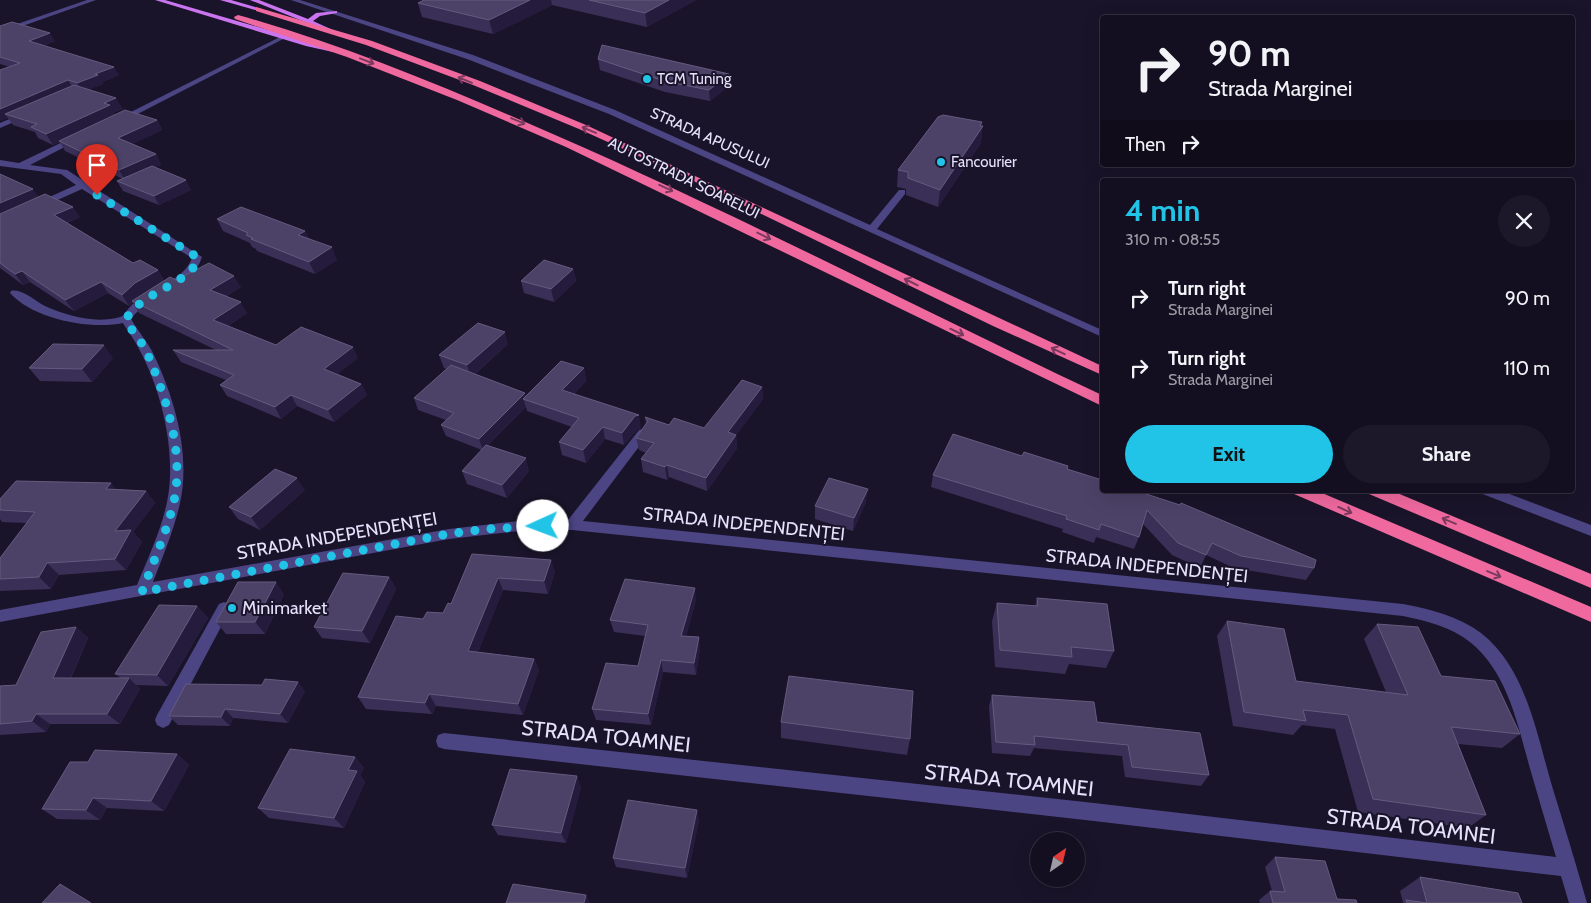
<!DOCTYPE html>
<html lang="en">
<head>
<meta charset="utf-8">
<style>
  body { margin:0; font-family:Cabin,sans-serif; background:#1d1829; color:#f1f3f6; height:100vh; display:flex; flex-direction:column; font-size:19px; white-space:nowrap }
  * { box-sizing:border-box; margin:0 }
  p { font-size:16px; color:#9d9ca5 }
  .icon { flex:none; width:28px; height:28px; fill:none; stroke:currentColor; stroke-width:2; stroke-linecap:round; stroke-linejoin:round }
  .map { position:relative; flex:1; overflow:hidden }
  .sheet { position:absolute; left:1100px; top:178px; width:475px; height:315px; display:flex; flex-direction:column; background:#140f20; border-radius:5px; box-shadow:0 5px 20px #0002,0 0 0 1px #332f3e }
  .sheet>* { flex:none }
  .hud { position:absolute; left:1100px; top:15px; width:475px; height:152px; border-radius:5px; box-shadow:0 5px 20px #0002,0 0 0 1px #332f3e; background:#140f20; color:#f1f3f6; overflow:hidden }
  .needle { width:32px; rotate:34deg }
  .tools { position:absolute; left:1030px; top:832px; display:grid; gap:10px }
  .tools a { display:grid; place-items:center; width:55px; height:55px; border-radius:50%; background:#140f20; box-shadow:0 5px 20px #0002,0 0 0 1px #332f3e; font-size:25px }
  .pin { position:absolute; display:grid; place-items:center; width:42px; height:42px; color:#fff; margin:-51px -21px; border-radius:50% 50% 50% 0; rotate:-45deg; box-shadow:0 0 5px #0007 }
  .pin .icon { rotate:45deg }
  .me { position:absolute; width:55px; margin:-28px; rotate:268deg; stroke-linejoin:round; filter:drop-shadow(0 0 4px #0008) }
  .turn { display:flex; align-items:center; gap:18px; height:105px; padding:0 25px; font-size:22px }
  .turn .icon { width:65px; height:65px; stroke-width:2.5 }
  .turn b { display:block; font-size:35px; line-height:42px }
  .then { display:flex; align-items:center; height:48px; padding:0 25px; background:#0003; gap:10px; font-size:19px }
  .round { display:grid; place-items:center; flex:none; width:52px; height:52px; border-radius:26px; background:#1d1829 }
  .headline { display:flex; align-items:center; justify-content:space-between; height:85px; padding:0 25px }
  h1 { font-size:30px; font-weight:800; line-height:38px; color:#21c4e7 }
  .cta { display:flex; gap:10px; margin-top:auto; padding:10px 25px }
  .cta a { flex:1; height:58px; border-radius:30px; background:#21c4e7; color:#111; font-size:20px; font-weight:800; line-height:58px; text-align:center }
  .cta a+a { background:#1d1829; color:#f1f3f6 }
  ul { padding:0; list-style:none }
  li { display:flex; align-items:center; gap:15px; height:70px; padding:0 25px }
  li div { flex:1 }
  li b { display:block; font-size:19px }
  li em { font-style:normal }
  .map>svg:first-child { display:block }
</style>
</head>
<body>
<div class="map">
<svg width="1591" height="903" viewBox="0 0 1591 903">
  <rect width="100%" height="100%" fill="#1a142a"/>
  <g fill="none" stroke-linecap="round" stroke-linejoin="round">
    <g fill="#4c4584" fill-rule="evenodd">
      <path d="M 87,0 L 96,0 L 0,34 L 0,30 Z"/>
      <path d="M 291,0 L 300,0 L 473,55 L 615,110 L 870,225 L 899,190 L 905,190 L 905,194 L 877,229 L 1102,330 L 1102,337 L 609,114 L 467,59 Z"/>
      <path d="M 282,36 L 287,37 L 122,122 L 115,120 Z"/>
      <path d="M 21,114 L 28,116 L 0,128 L 0,123 Z"/>
      <path d="M 73,137 L 80,139 L 30,165 L 67,170 L 202,257 C 192,289 150,293 131,319 C 137,330 146,340 152,351 C 174,396 191,453 180,503 C 174,530 163,556 153,582 L 449,529 L 528,520 L 568,520 L 639,430 L 643,429 L 649,433 L 647,436 L 583,521 L 1403,604 C 1430,609 1458,616 1481,633 C 1526,668 1537,735 1552,786 C 1564,825 1576,864 1587,903 L 1569,903 L 1561,876 L 1094,821 L 444,749 L 438,747 L 436,741 L 438,735 L 444,733 L 1094,803 L 1556,857 C 1547,827 1538,796 1529,765 C 1517,722 1507,672 1470,642 C 1451,627 1427,621 1403,616 L 572,530 L 528,530 L 449,539 L 0,622 L 0,610 L 137,585 C 148,558 161,531 167,502 C 177,454 162,391 139,349 C 135,340 128,332 123,323 C 90,330 33,319 10,293 L 11,291 C 22,288 36,302 45,306 C 67,316 96,324 120,317 C 125,316 126,310 130,307 C 136,300 144,296 152,291 C 167,283 186,275 192,258 L 82,189 L 42,207 L 36,207 L 36,203 L 76,185 L 61,174 L 0,166 L 0,160 L 19,163 Z"/>
      <path d="M 1478,490 L 1499,490 L 1591,525 L 1591,536 L 1480,493 Z"/>
      <path d="M 224,602 L 229,604 L 231,608 L 169,725 L 163,728 L 157,725 L 155,720 L 157,715 L 219,604 Z"/>
    </g>
    <g fill="#cb74f0" fill-rule="evenodd">
      <path d="M 155,0 L 165,0 L 337,50 L 333,52 L 306,46 Z"/>
      <path d="M 220,0 L 231,0 L 262,9 L 259,11 Z"/>
      <path d="M 250,0 L 259,0 L 308,19 L 316,13 L 337,11 L 337,13 L 320,16 L 313,21 L 335,31 L 330,32 Z"/>
    </g>
    <g fill="#ef699e" fill-rule="evenodd">
      <path d="M 256,7 L 372,41 L 480,81 L 586,125 L 1102,366 L 1102,375 L 993,326 L 683,176 L 579,129 L 473,85 L 366,45 L 256,11 Z"/>
      <path d="M 238,15 C 335,42 430,81 523,121 C 719,205 909,304 1102,395 L 1102,406 L 566,147 L 457,100 L 347,57 L 235,19 L 234,17 Z"/>
      <path d="M 1292,490 L 1315,490 L 1591,607 L 1591,622 L 1294,494 Z"/>
      <path d="M 1367,490 L 1390,490 L 1591,574 L 1591,588 L 1369,494 Z"/>
    </g>
  </g>
  <g fill="#3a2f56">
    <path d="M 424,0 L 696,0 L 647,27 L 552,5 L 493,34 L 422,17 L 418,3 Z"/>
    <path d="M 0,26 L 55,41 L 44,46 L 119,75 L 102,82 L 103,84 L 89,89 L 123,109 L 114,112 L 115,115 L 157,120 L 162,130 L 132,144 L 156,154 L 161,165 L 155,167 L 191,190 L 159,205 L 123,191 L 117,181 L 123,179 L 65,151 L 60,142 L 53,145 L 38,138 L 35,132 L 13,125 L 8,118 L 0,120 L 0,70 L 10,67 L 0,64 Z"/>
    <path d="M 598,59 L 729,74 L 730,85 L 710,101 L 665,92 L 600,70 Z"/>
    <path d="M 982,126 L 981,143 L 938,207 L 906,195 L 906,189 L 897,187 L 898,170 Z"/>
    <path d="M 0,174 L 38,197 L 80,217 L 67,223 L 133,263 L 158,270 L 164,281 L 176,280 L 241,287 L 226,296 L 247,313 L 228,326 L 276,345 L 358,358 L 337,374 L 361,384 L 367,395 L 334,422 L 297,406 L 281,419 L 227,396 L 220,385 L 226,380 L 181,362 L 173,350 L 216,350 L 139,313 L 133,303 L 129,306 L 108,293 L 74,311 L 30,282 L 23,285 L 0,268 Z"/>
    <path d="M 217,219 L 305,231 L 309,239 L 337,260 L 315,274 L 257,251 L 256,249 L 252,247 L 250,243 L 223,231 Z"/>
    <path d="M 573,269 L 576,281 L 554,302 L 524,293 L 521,281 Z"/>
    <path d="M 508,344 L 475,374 L 526,396 L 584,368 L 586,381 L 574,394 L 641,428 L 638,429 L 624,445 L 605,439 L 586,463 L 562,455 L 559,442 L 572,427 L 527,411 L 526,407 L 487,446 L 529,471 L 507,498 L 467,484 L 462,471 L 482,450 L 446,436 L 441,425 L 446,420 L 418,410 L 414,398 L 447,369 L 444,368 L 439,355 Z"/>
    <path d="M 113,358 L 92,382 L 40,381 L 29,368 Z"/>
    <path d="M 762,387 L 763,399 L 736,435 L 737,448 L 707,491 L 669,477 L 667,480 L 643,472 L 641,459 L 646,453 L 639,450 L 636,438 L 646,425 L 645,417 L 669,425 L 704,428 Z"/>
    <path d="M 1022,456 L 1067,469 L 1314,568 L 1306,580 L 1234,568 L 1206,555 L 1200,568 L 1172,555 L 1143,524 L 1139,537 L 1134,549 L 1096,537 L 1094,543 L 1062,532 L 1063,529 L 931,487 L 933,475 Z"/>
    <path d="M 111,483 L 115,489 L 146,491 L 155,503 L 133,532 L 142,542 L 126,570 L 59,575 L 51,589 L 0,591 L 0,558 L 27,523 L 2,522 L 0,519 L 0,499 Z"/>
    <path d="M 305,490 L 260,530 L 238,519 L 229,507 Z"/>
    <path d="M 866,502 L 853,531 L 815,519 L 815,506 Z"/>
    <path d="M 472,554 L 555,572 L 548,594 L 503,590 L 478,652 L 534,659 L 539,670 L 523,715 L 436,706 L 432,714 L 366,709 L 358,697 L 443,613 L 451,604 Z"/>
    <path d="M 389,577 L 396,589 L 370,643 L 322,638 L 314,627 Z"/>
    <path d="M 284,594 L 265,634 L 226,634 L 216,622 Z"/>
    <path d="M 1037,598 L 1114,651 L 1106,668 L 1069,664 L 1065,674 L 995,667 L 992,621 L 997,603 L 1035,606 Z"/>
    <path d="M 696,600 L 686,636 L 700,649 L 696,675 L 663,672 L 651,725 L 596,720 L 592,709 L 638,666 L 645,636 L 614,632 L 610,620 Z"/>
    <path d="M 197,606 L 208,618 L 168,686 L 136,685 L 140,689 L 120,724 L 50,724 L 46,732 L 0,735 L 0,686 L 16,685 L 76,627 L 88,638 L 71,678 L 121,678 L 115,674 Z"/>
    <path d="M 1227,621 L 1296,681 L 1386,692 L 1364,639 L 1377,624 L 1441,676 L 1520,734 L 1502,748 L 1458,744 L 1486,815 L 1468,828 L 1358,812 L 1335,729 L 1302,725 L 1293,735 L 1233,726 L 1217,636 Z"/>
    <path d="M 305,691 L 288,723 L 233,718 L 230,726 L 178,725 L 169,716 Z"/>
    <path d="M 992,695 L 1097,722 L 1209,775 L 1201,786 L 1125,777 L 1122,756 L 1034,748 L 1030,756 L 992,753 L 989,706 Z"/>
    <path d="M 781,722 L 910,739 L 907,755 L 781,738 Z"/>
    <path d="M 177,754 L 189,765 L 164,811 L 107,808 L 100,820 L 57,819 L 42,809 L 88,762 Z"/>
    <path d="M 355,757 L 364,768 L 360,775 L 365,782 L 344,828 L 269,818 L 258,808 Z"/>
    <path d="M 581,787 L 566,843 L 498,835 L 492,825 Z"/>
    <path d="M 699,820 L 687,878 L 616,867 L 613,858 Z"/>
    <path d="M 1275,857 L 1337,899 L 1357,903 L 1260,903 L 1259,900 L 1270,891 L 1272,891 L 1265,867 Z"/>
    <path d="M 1420,877 L 1522,903 L 1402,903 L 1403,902 L 1400,891 Z"/>
  </g>
  <g fill="#251c3d">
    <path d="M 530,0 L 551,0 L 552,5 L 493,34 L 489,20 Z"/>
    <path d="M 669,0 L 696,0 L 647,27 L 645,13 Z"/>
    <path d="M 50,33 L 55,41 L 35,50 L 29,41 Z"/>
    <path d="M 114,67 L 119,75 L 102,82 L 103,84 L 83,92 L 77,83 L 95,74 Z"/>
    <path d="M 729,74 L 730,85 L 710,101 L 709,90 Z"/>
    <path d="M 68,80 L 73,89 L 5,114 L 8,118 L 1,121 L 0,119 L 0,109 Z"/>
    <path d="M 116,98 L 123,109 L 114,112 L 116,116 L 59,141 L 60,142 L 53,145 L 46,134 L 104,103 Z"/>
    <path d="M 157,120 L 162,130 L 124,148 L 118,138 Z"/>
    <path d="M 982,122 L 981,129 L 983,126 L 981,143 L 938,207 L 940,190 Z"/>
    <path d="M 156,154 L 161,165 L 125,180 L 119,170 Z"/>
    <path d="M 186,180 L 191,190 L 159,205 L 154,196 Z"/>
    <path d="M 33,189 L 40,199 L 0,217 L 0,203 Z"/>
    <path d="M 73,207 L 80,217 L 61,225 L 54,215 Z"/>
    <path d="M 305,231 L 311,243 L 298,235 Z"/>
    <path d="M 332,247 L 337,260 L 315,274 L 309,262 Z"/>
    <path d="M 573,269 L 576,281 L 554,302 L 551,289 Z"/>
    <path d="M 158,270 L 165,281 L 132,301 L 133,303 L 129,306 L 122,295 L 135,283 Z"/>
    <path d="M 22,271 L 30,282 L 23,285 L 15,274 Z"/>
    <path d="M 234,276 L 241,287 L 216,301 L 210,290 Z"/>
    <path d="M 101,282 L 108,293 L 74,311 L 65,300 Z"/>
    <path d="M 241,302 L 247,313 L 220,331 L 213,320 Z"/>
    <path d="M 505,332 L 508,344 L 471,377 L 467,365 Z"/>
    <path d="M 104,345 L 113,358 L 92,382 L 82,369 Z"/>
    <path d="M 353,347 L 358,358 L 329,381 L 324,369 Z"/>
    <path d="M 584,368 L 586,381 L 565,403 L 562,390 Z"/>
    <path d="M 361,384 L 367,395 L 334,422 L 328,410 Z"/>
    <path d="M 762,387 L 763,399 L 729,445 L 728,432 Z"/>
    <path d="M 525,393 L 527,400 L 523,399 L 526,407 L 483,450 L 479,439 Z"/>
    <path d="M 291,395 L 297,406 L 281,419 L 275,407 Z"/>
    <path d="M 639,415 L 641,428 L 638,429 L 624,445 L 622,433 L 635,416 Z"/>
    <path d="M 603,427 L 605,439 L 586,463 L 583,450 Z"/>
    <path d="M 736,435 L 737,448 L 707,491 L 706,478 Z"/>
    <path d="M 526,458 L 529,471 L 507,498 L 502,485 Z"/>
    <path d="M 667,465 L 669,477 L 667,480 L 665,467 Z"/>
    <path d="M 297,478 L 305,490 L 260,530 L 251,517 Z"/>
    <path d="M 111,483 L 121,495 L 106,489 Z"/>
    <path d="M 868,489 L 866,502 L 853,531 L 854,518 Z"/>
    <path d="M 146,491 L 155,503 L 133,532 L 142,542 L 126,570 L 115,559 L 115,531 Z"/>
    <path d="M 551,560 L 555,572 L 548,594 L 544,581 Z"/>
    <path d="M 47,563 L 59,575 L 51,589 L 39,577 Z"/>
    <path d="M 389,577 L 396,589 L 370,643 L 362,631 Z"/>
    <path d="M 498,578 L 503,590 L 474,663 L 468,651 Z"/>
    <path d="M 276,582 L 284,594 L 265,634 L 255,622 Z"/>
    <path d="M 695,588 L 696,600 L 683,648 L 681,636 Z"/>
    <path d="M 197,606 L 208,618 L 168,686 L 157,675 Z"/>
    <path d="M 76,627 L 88,638 L 66,688 L 53,678 Z"/>
    <path d="M 699,637 L 700,649 L 696,675 L 694,663 Z"/>
    <path d="M 534,659 L 539,670 L 523,715 L 518,704 Z"/>
    <path d="M 661,660 L 663,672 L 651,725 L 648,714 Z"/>
    <path d="M 129,678 L 140,689 L 120,724 L 107,714 Z"/>
    <path d="M 298,682 L 305,691 L 288,723 L 280,714 Z"/>
    <path d="M 429,694 L 436,706 L 432,714 L 425,703 Z"/>
    <path d="M 225,709 L 233,718 L 230,726 L 221,717 Z"/>
    <path d="M 36,714 L 50,724 L 46,732 L 32,721 Z"/>
    <path d="M 177,754 L 189,765 L 164,811 L 151,801 Z"/>
    <path d="M 355,757 L 364,768 L 360,775 L 365,782 L 344,828 L 334,818 L 348,770 Z"/>
    <path d="M 577,776 L 581,787 L 566,843 L 561,833 Z"/>
    <path d="M 93,798 L 107,808 L 100,820 L 86,810 Z"/>
    <path d="M 697,810 L 699,820 L 687,878 L 685,868 Z"/>
    <path d="M 586,895 L 590,903 L 584,903 Z"/>
  </g>
  <g fill="#4c4267" stroke="#645b7f">
    <path d="M 424,0 L 530,0 L 489,20 L 418,3 Z"/>
    <path d="M 589,0 L 669,0 L 645,13 Z"/>
    <path d="M 12,22 L 50,33 L 29,41 L 114,67 L 95,74 L 98,75 L 77,83 L 68,80 L 0,109 L 0,70 L 20,63 L 0,57 L 0,26 Z"/>
    <path d="M 602,45 L 729,74 L 709,90 L 664,81 L 598,59 Z"/>
    <path d="M 74,85 L 116,98 L 104,103 L 110,105 L 46,134 L 31,127 L 37,124 L 5,114 Z"/>
    <path d="M 125,110 L 157,120 L 118,138 L 156,154 L 119,170 L 59,141 Z"/>
    <path d="M 943,115 L 982,122 L 980,126 L 983,126 L 940,190 L 908,178 L 908,172 L 898,170 L 938,117 Z"/>
    <path d="M 152,166 L 186,180 L 154,196 L 117,181 Z"/>
    <path d="M 0,174 L 33,189 L 0,203 Z"/>
    <path d="M 45,194 L 73,207 L 54,215 L 133,263 L 140,260 L 158,270 L 135,283 L 122,295 L 101,282 L 65,300 L 22,271 L 15,274 L 0,263 L 0,214 Z"/>
    <path d="M 241,207 L 305,231 L 298,235 L 332,247 L 309,262 L 251,239 L 253,238 L 246,235 L 248,233 L 217,219 Z"/>
    <path d="M 544,260 L 573,269 L 551,289 L 521,281 Z"/>
    <path d="M 209,263 L 234,276 L 210,290 L 241,302 L 213,320 L 276,345 L 301,327 L 353,347 L 324,369 L 361,384 L 328,410 L 291,395 L 275,407 L 220,385 L 234,375 L 173,350 L 233,350 L 132,301 L 170,277 L 176,280 Z"/>
    <path d="M 478,323 L 505,332 L 467,365 L 439,355 Z"/>
    <path d="M 53,344 L 104,345 L 82,369 L 29,368 Z"/>
    <path d="M 561,361 L 584,368 L 562,390 L 639,415 L 635,416 L 622,433 L 603,427 L 583,450 L 559,442 L 579,418 L 523,399 Z"/>
    <path d="M 451,365 L 525,393 L 479,439 L 441,425 L 454,413 L 414,398 Z"/>
    <path d="M 742,380 L 762,387 L 728,432 L 736,435 L 706,478 L 667,465 L 665,467 L 641,459 L 654,443 L 636,438 L 648,421 L 645,417 L 669,425 L 674,418 L 704,428 Z"/>
    <path d="M 953,434 L 1022,456 L 1024,452 L 1068,466 L 1067,469 L 1102,480 L 1102,490 L 1134,490 L 1180,505 L 1181,503 L 1316,560 L 1314,568 L 1241,556 L 1212,543 L 1206,555 L 1178,543 L 1147,510 L 1139,537 L 1101,524 L 1099,530 L 1066,519 L 1067,516 L 933,475 Z"/>
    <path d="M 486,445 L 526,458 L 502,485 L 462,471 Z"/>
    <path d="M 275,469 L 297,478 L 251,517 L 229,507 Z"/>
    <path d="M 829,478 L 868,489 L 854,518 L 815,506 Z"/>
    <path d="M 16,481 L 111,483 L 106,489 L 146,491 L 115,531 L 131,530 L 115,559 L 47,563 L 39,577 L 0,579 L 0,558 L 35,512 L 0,510 L 0,499 Z"/>
    <path d="M 472,554 L 551,560 L 544,581 L 498,578 L 468,651 L 534,659 L 518,704 L 429,694 L 425,703 L 358,697 L 396,616 L 423,619 L 427,612 L 443,613 L 448,603 L 451,604 Z"/>
    <path d="M 343,573 L 389,577 L 362,631 L 314,627 Z"/>
    <path d="M 625,579 L 695,588 L 681,636 L 699,637 L 694,663 L 661,660 L 648,714 L 592,709 L 606,663 L 638,666 L 648,625 L 610,620 Z"/>
    <path d="M 238,582 L 276,582 L 255,622 L 216,622 Z"/>
    <path d="M 1037,598 L 1107,604 L 1114,651 L 1071,647 L 1072,657 L 1000,650 L 997,603 L 1038,606 Z"/>
    <path d="M 159,605 L 197,606 L 157,675 L 115,674 Z"/>
    <path d="M 1227,621 L 1284,629 L 1296,681 L 1408,695 L 1377,624 L 1418,627 L 1441,676 L 1495,681 L 1520,734 L 1451,727 L 1486,815 L 1373,799 L 1348,715 L 1303,710 L 1306,721 L 1244,712 Z"/>
    <path d="M 76,627 L 53,678 L 129,678 L 107,714 L 36,714 L 32,721 L 0,724 L 0,686 L 16,685 L 41,632 Z"/>
    <path d="M 789,676 L 913,691 L 910,739 L 781,722 Z"/>
    <path d="M 265,679 L 298,682 L 280,714 L 225,709 L 221,717 L 169,716 L 186,684 L 262,685 Z"/>
    <path d="M 992,695 L 1094,702 L 1097,722 L 1200,733 L 1209,775 L 1132,767 L 1128,745 L 1034,736 L 1035,745 L 996,742 Z"/>
    <path d="M 290,749 L 355,757 L 348,770 L 357,771 L 334,818 L 258,808 Z"/>
    <path d="M 95,750 L 177,754 L 151,801 L 93,798 L 86,810 L 42,809 L 70,762 L 88,762 Z"/>
    <path d="M 510,769 L 577,776 L 561,833 L 492,825 Z"/>
    <path d="M 628,800 L 697,810 L 685,868 L 613,858 Z"/>
    <path d="M 1275,857 L 1325,861 L 1337,899 L 1356,900 L 1357,903 L 1273,903 L 1270,891 L 1285,892 Z"/>
    <path d="M 1420,877 L 1518,893 L 1522,903 L 1407,903 L 1406,900 L 1427,903 Z"/>
    <path d="M 60,884 L 91,903 L 42,903 Z"/>
    <path d="M 513,884 L 586,895 L 584,903 L 506,903 Z"/>
  </g>
  <defs><path id="oneway-shaft" d="M-6 0H5M1.5-3L5.5 0L1.5 3" fill="none" stroke-width="1.6" stroke-linecap="round" stroke-linejoin="round" transform="scale(1.25)"/></defs>
  <g stroke="#7a3a5e">
    <use href="#oneway-shaft" transform="translate(367 61) rotate(21)"/>
    <use href="#oneway-shaft" transform="translate(465 80) rotate(-158)"/>
    <use href="#oneway-shaft" transform="translate(518 121) rotate(23)"/>
    <use href="#oneway-shaft" transform="translate(589 130) rotate(-157)"/>
    <use href="#oneway-shaft" transform="translate(666 188) rotate(25)"/>
    <use href="#oneway-shaft" transform="translate(764 236) rotate(27)"/>
    <use href="#oneway-shaft" transform="translate(911 282) rotate(-154)"/>
    <use href="#oneway-shaft" transform="translate(957 332) rotate(26)"/>
    <use href="#oneway-shaft" transform="translate(1058 351) rotate(-155)"/>
    <use href="#oneway-shaft" transform="translate(1345 510) rotate(24)"/>
    <use href="#oneway-shaft" transform="translate(1449 521) rotate(-157)"/>
    <use href="#oneway-shaft" transform="translate(1494 574) rotate(23)"/>
  </g>
  <g fill="none" stroke-linecap="round" stroke-linejoin="round">
    <path stroke="#21c4e7" stroke-width="9" stroke-dasharray="0 16.2" d="M 97,195 L 197,257 C 197,282 137,293 126,320 C 132,332 143,342 148,355 C 167,400 184,452 174,501 C 167,532 153,562 142,592 L 448,534 L 486,529 L 543,526"/>
  </g>
  <g fill="#21c4e7" stroke="#1a142a" stroke-width="2">
    <circle cx="647" cy="79" r="5"/>
    <circle cx="941" cy="162" r="5"/>
    <circle cx="232" cy="608" r="5"/>
  </g>
  <g text-anchor="middle" dominant-baseline="central" stroke-width="4" stroke-linejoin="round" paint-order="stroke">
    <g font-size="15" fill="#e6e1fc" stroke="#1a142a" text-anchor="start">
      <text x="657" y="79">TCM Tuning</text>
      <text x="951" y="162">Fancourier</text>
    </g>
    <g font-size="15" fill="#e6e1fc" stroke="#1a142a">
      <text transform="translate(710 138) rotate(24)">STRADA APUSULUI</text>
      <text transform="translate(684 178) rotate(26)">AUTOSTRADA SOARELUI</text>
    </g>
    <g font-size="18" fill="#e6e1fc" stroke="#1a142a">
      <text transform="translate(744 524) rotate(6)">STRADA INDEPENDENȚEI</text>
      <text transform="translate(337 536) rotate(-10)">STRADA INDEPENDENȚEI</text>
      <text transform="translate(1147 566) rotate(6)">STRADA INDEPENDENȚEI</text>
    </g>
    <g font-size="18" fill="#e6e1fc" stroke="#1a142a" text-anchor="start">
      <text x="242" y="608">Minimarket</text>
    </g>
    <g font-size="21" fill="#e6e1fc" stroke="#1a142a">
      <text transform="translate(606 736) rotate(6)">STRADA TOAMNEI</text>
      <text transform="translate(1009 780) rotate(6)">STRADA TOAMNEI</text>
      <text transform="translate(1411 826) rotate(7)">STRADA TOAMNEI</text>
    </g>
  </g>
</svg>
<div class="tools">
<a><svg class="needle" viewBox="-14 -14 28 28"><path d="M0-13l5 13h-10z" fill="#e53935"/><path d="M0 13l5-13h-10z" fill="#9d9ca5"/></svg></a>
</div>
<div class="pin" style="left:97px;top:195px;background:#d93025"><svg class="icon" aria-label="arrive" viewBox="0 0 24 24"><path d="M6 21V4h12l-3 4 3 4H6"/></svg></div>
<svg class="me" style="left:543px;top:526px" viewBox="-20 -20 40 40"><circle r="19" fill="#fff"/><path d="M0-13L10 11 0 6-10 11z" fill="#21c4e7"/></svg>
<div class="hud">
<div class="turn"><svg class="icon" aria-label="right" viewBox="0 0 24 24"><path d="M7 20v-9h11M14 6l5 5-5 5"/></svg><div><b>90 m</b>Strada Marginei</div></div>
<div class="then">Then<svg class="icon" aria-label="right" viewBox="0 0 24 24"><path d="M7 20v-9h11M14 6l5 5-5 5"/></svg></div>
</div>
<section class="sheet">
<div class="headline"><div><h1>4 min</h1><p>310 m · 08:55</p></div><a class="round"><svg class="icon" aria-label="close" viewBox="0 0 24 24"><path d="M6 6l12 12M18 6L6 18"/></svg></a></div>
<ul>
<li><svg class="icon" aria-label="right" viewBox="0 0 24 24"><path d="M7 20v-9h11M14 6l5 5-5 5"/></svg><div><b>Turn right</b><p>Strada Marginei</p></div><em>90 m</em></li>
<li><svg class="icon" aria-label="right" viewBox="0 0 24 24"><path d="M7 20v-9h11M14 6l5 5-5 5"/></svg><div><b>Turn right</b><p>Strada Marginei</p></div><em>110 m</em></li>
</ul>
<div class="cta"><a>Exit</a><a>Share</a></div>
</section>
</div>
</body>
</html>
